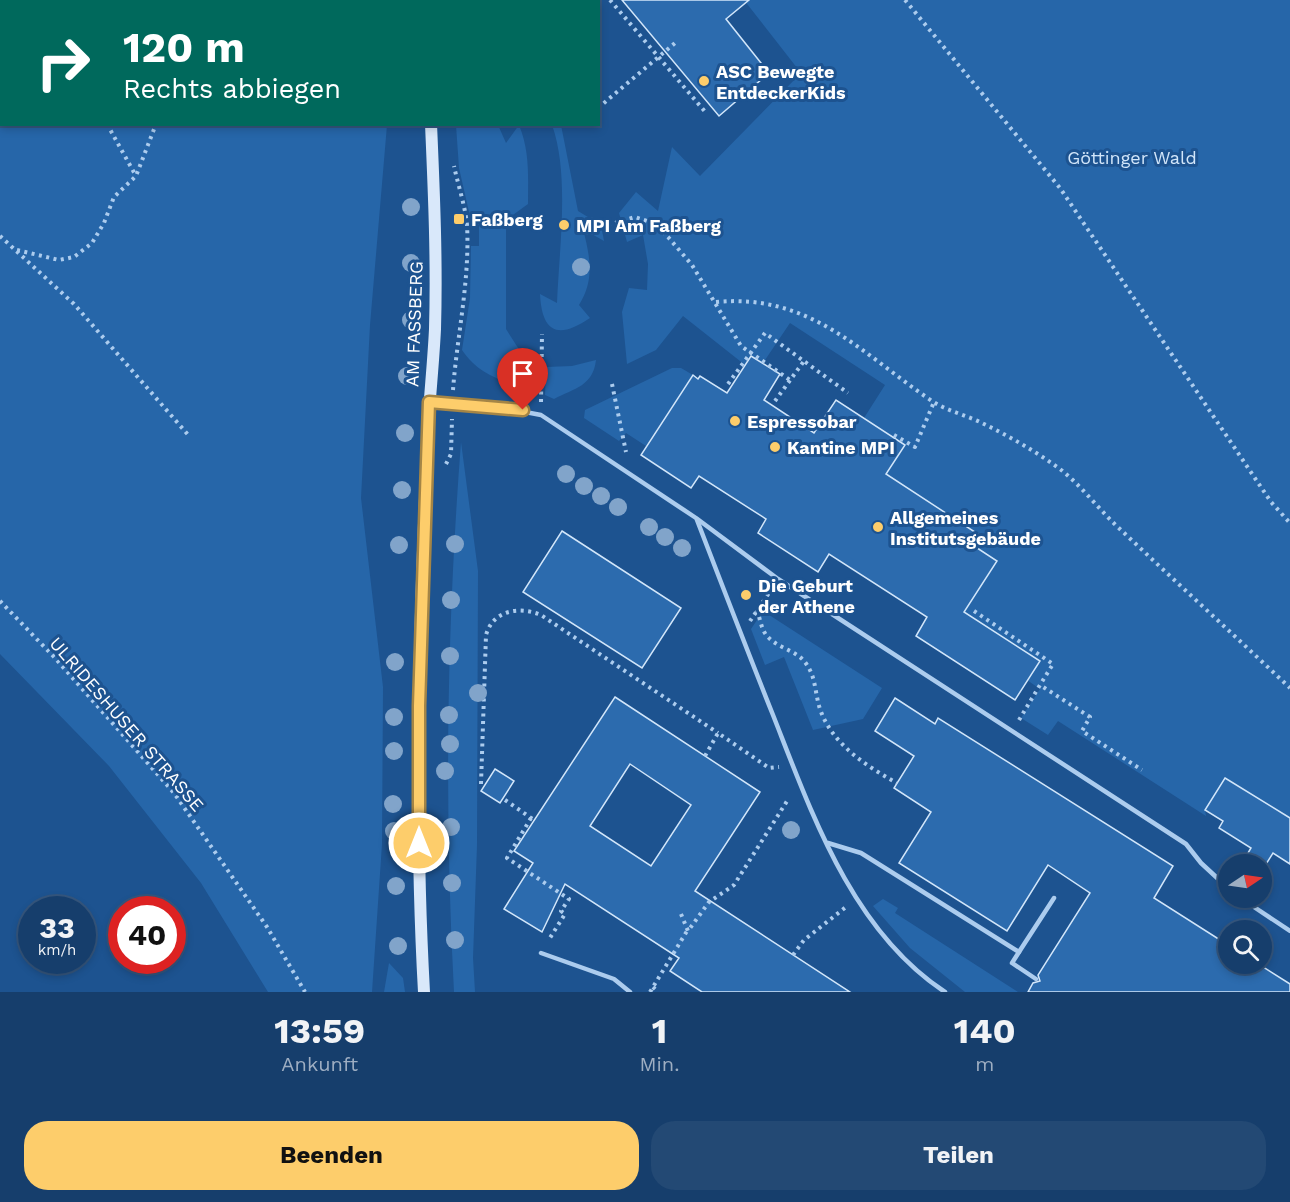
<!DOCTYPE html>
<html lang="de">
<head>
<meta charset="utf-8">
<style>
  body { margin:0; font-family:"Work Sans",sans-serif; background:#234974; color:#f1f3f6; height:100vh; display:flex; flex-direction:column; font-size:22px; white-space:nowrap }
  * { box-sizing:border-box; margin:0 }
  p { font-size:20px; color:#9eaec2 }
  .icon { flex:none; width:33px; height:33px; fill:none; stroke:currentColor; stroke-width:2; stroke-linecap:round; stroke-linejoin:round }
  .map { position:relative; height:992px; overflow:hidden }
  .panel { display:flex; flex-direction:column; background:#163e6c; flex:1 }
  .panel>* { flex:none }
  .guide { position:absolute; left:0px; top:0px; width:600px; height:126px; box-shadow:0 3px 9px #0003,0 0 0 2px #35577f; background:#00695c; color:#fff; overflow:hidden }
  .needle { width:39px; rotate:77deg }
  .tools { position:absolute; left:1218px; top:854px; display:grid; gap:12px }
  .tools a { display:grid; place-items:center; width:54px; height:54px; border-radius:50%; background:#163e6c; box-shadow:0 3px 9px #0003,0 0 0 2px #35577f; font-size:30px }
  .speed { position:absolute; left:18px; top:896px; display:flex; gap:12px; font-size:30px; font-weight:700; text-align:center }
  .speed>* { display:grid; place-content:center; width:78px; height:78px; border-radius:50%; background:#163e6c; box-shadow:0 3px 9px #0003,0 0 0 2px #35577f; line-height:1 }
  .speed small { font-size:15px; font-weight:400 }
  .speed .limit { border:9px solid #d22; background:#fff; color:#111 }
  .pin { position:absolute; display:grid; place-items:center; width:51px; height:51px; color:#fff; margin:-62px -26px; border-radius:50% 50% 50% 0; rotate:-45deg; box-shadow:0 0 6px #0007 }
  .pin .icon { rotate:45deg }
  .me { position:absolute; width:66px; margin:-33px; rotate:0deg; stroke-linejoin:round; filter:drop-shadow(0 0 4px #0008) }
  .turn { display:flex; align-items:center; gap:21px; height:126px; padding:0 24px; font-size:27px }
  .turn .icon { width:78px; height:78px; stroke-width:2.5 }
  .turn b { display:block; font-size:42px; line-height:51px }
  .eta { display:flex; justify-content:space-evenly; align-items:center; height:102px; text-align:center }
  .eta b { font-size:36px; font-weight:700; line-height:42px }
  .button { display:flex; gap:12px; margin-top:auto; padding:12px 24px }
  .button a { flex:1; height:69px; border-radius:24px; background:#fdcd6b; color:#111; font-size:24px; font-weight:700; line-height:69px; text-align:center }
  .button a+a { background:#234974; color:#f1f3f6 }
  .map>svg:first-child { display:block }
</style>
</head>
<body>
<div class="map">
<svg width="1290" height="992" viewBox="0 0 1290 992">
  <rect width="100%" height="100%" fill="#1d5390"/>
  <g fill="#2666a9">
    <path d="M 0,0 L 389,0 L 2,2 L 2,124 L 387,125 L 370,325 L 361,498 L 383,687 L 382,844 L 372,992 L 268,992 L 201,883 L 109,766 L 0,654 Z"/>
    <path d="M 744,0 L 1290,0 L 1290,818 L 1226,778 L 1205,810 L 1206,816 L 1058,721 L 1048,735 L 1021,718 L 1040,689 L 1027,680 L 1040,661 L 964,612 L 997,561 L 974,546 L 981,535 L 886,474 L 864,418 L 885,385 L 790,323 L 763,363 L 752,356 L 745,365 L 683,316 L 656,350 L 627,364 L 622,312 L 629,288 L 647,290 L 648,264 L 643,235 L 627,242 L 619,213 L 636,192 L 658,211 L 672,147 L 700,176 L 801,73 Z"/>
    <path d="M 456,125 L 498,125 L 506,143 L 519,125 C 530,152 528,176 528,204 L 506,220 L 506,329 L 520,351 L 538,362 L 536,390 C 505,381 481,378 462,350 L 470,298 L 471,246 L 479,246 L 479,225 L 472,225 L 459,168 Z"/>
    <path d="M 552,125 L 561,125 L 578,211 L 601,225 L 604,241 L 583,229 C 590,256 595,280 579,305 L 590,318 C 559,339 542,334 540,294 L 557,303 C 559,250 570,175 552,125 Z"/>
    <path d="M 596,360 C 593,386 575,388 554,399 L 545,395 L 546,367 L 572,366 Z"/>
    <path d="M 672,368 L 681,368 L 693,375 L 646,446 L 626,433 L 619,441 L 584,418 L 585,410 Z"/>
    <path d="M 461,442 L 478,571 L 477,845 L 473,958 L 475,992 L 454,992 C 444,809 447,624 461,442 Z"/>
    <path d="M 763,611 L 882,688 L 863,719 L 813,730 L 784,657 L 765,665 L 751,629 Z"/>
    <path d="M 883,899 L 898,908 L 895,913 L 1018,992 L 965,992 L 910,948 L 873,906 Z"/>
    <path d="M 389,963 L 403,978 L 405,992 L 384,992 Z"/>
  </g>
  <g fill="#2c6bae" stroke="#d2e6fa" stroke-width="1.5" fill-rule="evenodd">
    <path d="M 622,0 L 749,0 L 726,19 L 769,73 L 719,116 Z"/>
    <path d="M 751,356 L 780,374 L 764,400 L 814,433 L 836,400 L 905,445 L 886,474 L 981,536 L 974,546 L 997,561 L 964,612 L 1040,661 L 1015,700 L 916,636 L 927,617 L 829,554 L 818,572 L 758,533 L 766,519 L 699,476 L 691,488 L 641,455 L 693,375 L 698,379 L 700,376 L 727,393 Z"/>
    <path d="M 562,531 L 681,608 L 642,668 L 523,592 Z"/>
    <path d="M 615,697 L 760,792 L 695,891 L 850,992 L 702,992 L 670,971 L 679,958 L 565,884 L 542,932 L 504,909 L 533,863 L 514,851 ZM 630,764 L 691,805 L 651,866 L 590,826 Z"/>
    <path d="M 895,698 L 935,724 L 938,718 L 1173,866 L 1154,898 L 1228,945 L 1228,963 L 1257,963 L 1290,984 L 1290,992 L 1028,992 L 1033,983 L 1040,981 L 1038,975 L 1090,893 L 1048,865 L 1007,931 L 899,863 L 931,812 L 894,788 L 914,756 L 875,731 Z"/>
    <path d="M 495,769 L 514,781 L 500,803 L 481,791 Z"/>
    <path d="M 1225,778 L 1290,818 L 1290,864 L 1273,853 L 1263,869 L 1262,864 L 1255,864 L 1245,858 L 1251,848 L 1219,828 L 1223,821 L 1205,810 Z"/>
  </g>
  <g fill="none" stroke-linecap="round" stroke-linejoin="round">
    <g stroke="#acccee" stroke-width="4" stroke-dasharray="3 4.5" stroke-linecap="butt">
      <path d="M 49,0 L 49,2"/>
      <path d="M 178,0 L 178,2"/>
      <path d="M 610,0 L 707,114"/>
      <path d="M 905,0 L 1060,188 L 1271,502 L 1290,523"/>
      <path d="M 596,2 L 598,0"/>
      <path d="M 598,108 L 675,43"/>
      <path d="M 107,124 L 136,176"/>
      <path d="M 608,225 L 635,217 L 653,223 L 668,237 L 692,265 L 741,346 L 790,380"/>
      <path d="M 0,236 L 74,304 L 190,437"/>
      <path d="M 17,250 L 59,260 L 74,257 L 92,243 L 104,223 L 114,197 L 136,176 L 156,124"/>
      <path d="M 716,302 C 810,293 861,353 932,401 C 947,411 966,415 982,423 C 1009,436 1035,451 1060,469 C 1082,486 1100,511 1121,530 C 1177,583 1234,635 1290,688"/>
      <path d="M 612,384 L 626,452"/>
      <path d="M 728,384 L 765,333 L 848,393"/>
      <path d="M 453,390 C 457,336 470,280 467,225 C 465,205 458,185 454,166"/>
      <path d="M 775,401 L 804,361"/>
      <path d="M 541,402 L 542,334"/>
      <path d="M 894,435 L 915,447 L 934,402"/>
      <path d="M 446,464 L 451,454 L 452,419"/>
      <path d="M 0,601 L 55,658 L 174,793 L 267,927 L 305,992"/>
      <path d="M 757,610 C 760,618 761,629 767,636 C 778,649 798,650 807,665 C 816,678 815,694 820,709 C 832,744 866,766 897,783"/>
      <path d="M 974,611 L 1053,664 L 1040,685"/>
      <path d="M 750,621 L 771,590"/>
      <path d="M 1019,720 L 1040,685 L 1090,717 L 1082,731 L 1142,770"/>
      <path d="M 705,756 L 718,733 L 769,768 L 779,767"/>
      <path d="M 481,784 L 486,635 C 493,610 519,606 541,615 L 718,733"/>
      <path d="M 505,800 L 534,820"/>
      <path d="M 531,818 L 507,858 L 569,899 L 561,911 L 565,914 L 548,941"/>
      <path d="M 681,914 L 688,931 L 709,902 L 734,885 L 789,798"/>
      <path d="M 793,955 L 804,940 L 846,907"/>
      <path d="M 653,987 L 658,992"/>
      <path d="M 650,992 L 687,931"/>
    </g>
    <g stroke="#acccee" stroke-width="4.5">
      <path d="M 430,402 L 504,408 L 541,415 L 696,518 L 778,579 L 1186,844 L 1201,863 L 1228,888"/>
      <path d="M 697,520 C 722,585 747,650 773,715 C 812,814 852,931 945,992"/>
      <path d="M 828,843 L 861,853 L 1019,952 L 1054,898"/>
      <path d="M 1239,897 L 1290,931"/>
      <path d="M 1019,952 L 1012,963 L 1036,979"/>
      <path d="M 541,953 L 614,979 L 630,992"/>
    </g>
    <g stroke="#d9e8fa" stroke-width="12">
      <path d="M 424,0 L 424,2"/>
      <path d="M 424,992 C 414,812 419,631 427,451 C 428,411 433,370 435,329 C 437,261 434,193 431,124"/>
    </g>
  </g>
  <g fill="#81a4ca">
    <circle cx="411" cy="207" r="9"/>
    <circle cx="590" cy="226" r="9"/>
    <circle cx="411" cy="263" r="9"/>
    <circle cx="581" cy="267" r="9"/>
    <circle cx="411" cy="320" r="9"/>
    <circle cx="407" cy="376" r="9"/>
    <circle cx="405" cy="433" r="9"/>
    <circle cx="566" cy="474" r="9"/>
    <circle cx="584" cy="486" r="9"/>
    <circle cx="402" cy="490" r="9"/>
    <circle cx="601" cy="496" r="9"/>
    <circle cx="618" cy="507" r="9"/>
    <circle cx="649" cy="527" r="9"/>
    <circle cx="665" cy="537" r="9"/>
    <circle cx="455" cy="544" r="9"/>
    <circle cx="399" cy="545" r="9"/>
    <circle cx="682" cy="548" r="9"/>
    <circle cx="451" cy="600" r="9"/>
    <circle cx="450" cy="656" r="9"/>
    <circle cx="395" cy="662" r="9"/>
    <circle cx="478" cy="693" r="9"/>
    <circle cx="449" cy="715" r="9"/>
    <circle cx="394" cy="717" r="9"/>
    <circle cx="450" cy="744" r="9"/>
    <circle cx="394" cy="751" r="9"/>
    <circle cx="445" cy="771" r="9"/>
    <circle cx="393" cy="804" r="9"/>
    <circle cx="451" cy="827" r="9"/>
    <circle cx="791" cy="830" r="9"/>
    <circle cx="394" cy="831" r="9"/>
    <circle cx="452" cy="883" r="9"/>
    <circle cx="396" cy="886" r="9"/>
    <circle cx="455" cy="940" r="9"/>
    <circle cx="398" cy="946" r="9"/>
  </g>
  <g fill="none" stroke-linecap="round" stroke-linejoin="round">
    <g stroke="#a48546" stroke-width="15">
      <path id="route" d="M 419,843 L 419,706 L 429,402 L 523,410"/>
    </g>
    <use href="#route" stroke="#fdcd6b" stroke-width="10"/>
  </g>
  <g fill="#fdcd6b" stroke="#1d5390" stroke-width="2">
    <circle cx="704" cy="81" r="6"/>
    <rect x="453" y="213" width="12" height="12" rx="3"/>
    <circle cx="564" cy="225" r="6"/>
    <circle cx="735" cy="421" r="6"/>
    <circle cx="775" cy="447" r="6"/>
    <circle cx="878" cy="527" r="6"/>
    <circle cx="746" cy="595" r="6"/>
  </g>
  <g text-anchor="middle" dominant-baseline="central" stroke-width="6" stroke-linejoin="round" paint-order="stroke">
    <g font-size="18" font-weight="bold" fill="#fff" stroke="#1d5390" text-anchor="start">
      <text x="716" y="71">ASC Bewegte<tspan x="716" dy="21">EntdeckerKids</tspan></text>
      <text x="471" y="219">Faßberg</text>
      <text x="576" y="225">MPI Am Faßberg</text>
      <text x="747" y="421">Espressobar</text>
      <text x="787" y="447">Kantine MPI</text>
      <text x="890" y="517">Allgemeines<tspan x="890" dy="21">Institutsgebäude</tspan></text>
      <text x="758" y="585">Die Geburt<tspan x="758" dy="21">der Athene</tspan></text>
    </g>
    <g font-size="18" fill="#d2e6fa" stroke="#1d5390">
      <text x="1132" y="157">Göttinger Wald</text>
    </g>
    <g font-size="18" fill="#fff" stroke="#1d5390">
      <text transform="translate(414 324) rotate(-88)">AM FASSBERG</text>
      <text transform="translate(127 724) rotate(49)">ULRIDESHUSER STRASSE</text>
    </g>
  </g>
</svg>
<div class="tools">
<a><svg class="needle" viewBox="-14 -14 28 28"><path d="M0-13l5 13h-10z" fill="#e53935"/><path d="M0 13l5-13h-10z" fill="#9eaec2"/></svg></a>
<a><svg class="icon" aria-label="search" viewBox="0 0 24 24"><circle cx="10" cy="10" r="6"/><path d="M15 15l6 6"/></svg></a>
</div>
<div class="speed"><div>33<small>km/h</small></div><div class="limit">40</div></div>
<div class="pin" style="left:523px;top:410px;background:#d93025"><svg class="icon" aria-label="arrive" viewBox="0 0 24 24"><path d="M6 21V4h12l-3 4 3 4H6"/></svg></div>
<svg class="me" style="left:419px;top:843px" viewBox="-20 -20 40 40"><circle r="17" fill="#fdcd6b" stroke="#fff" stroke-width="3"/><path d="M0-11L8 9 0 5-8 9z" fill="#fff"/></svg>
<div class="guide">
<div class="turn"><svg class="icon" aria-label="right" viewBox="0 0 24 24"><path d="M7 20v-9h11M14 6l5 5-5 5"/></svg><div><b>120 m</b>Rechts abbiegen</div></div>
</div>
</div>
<section class="panel">
<div class="eta">
<div><b>13:59</b><p>Ankunft</p></div>
<div><b>1</b><p>Min.</p></div>
<div><b>140</b><p>m</p></div>
</div>
<div class="button"><a>Beenden</a><a>Teilen</a></div>
</section>
</body>
</html>
